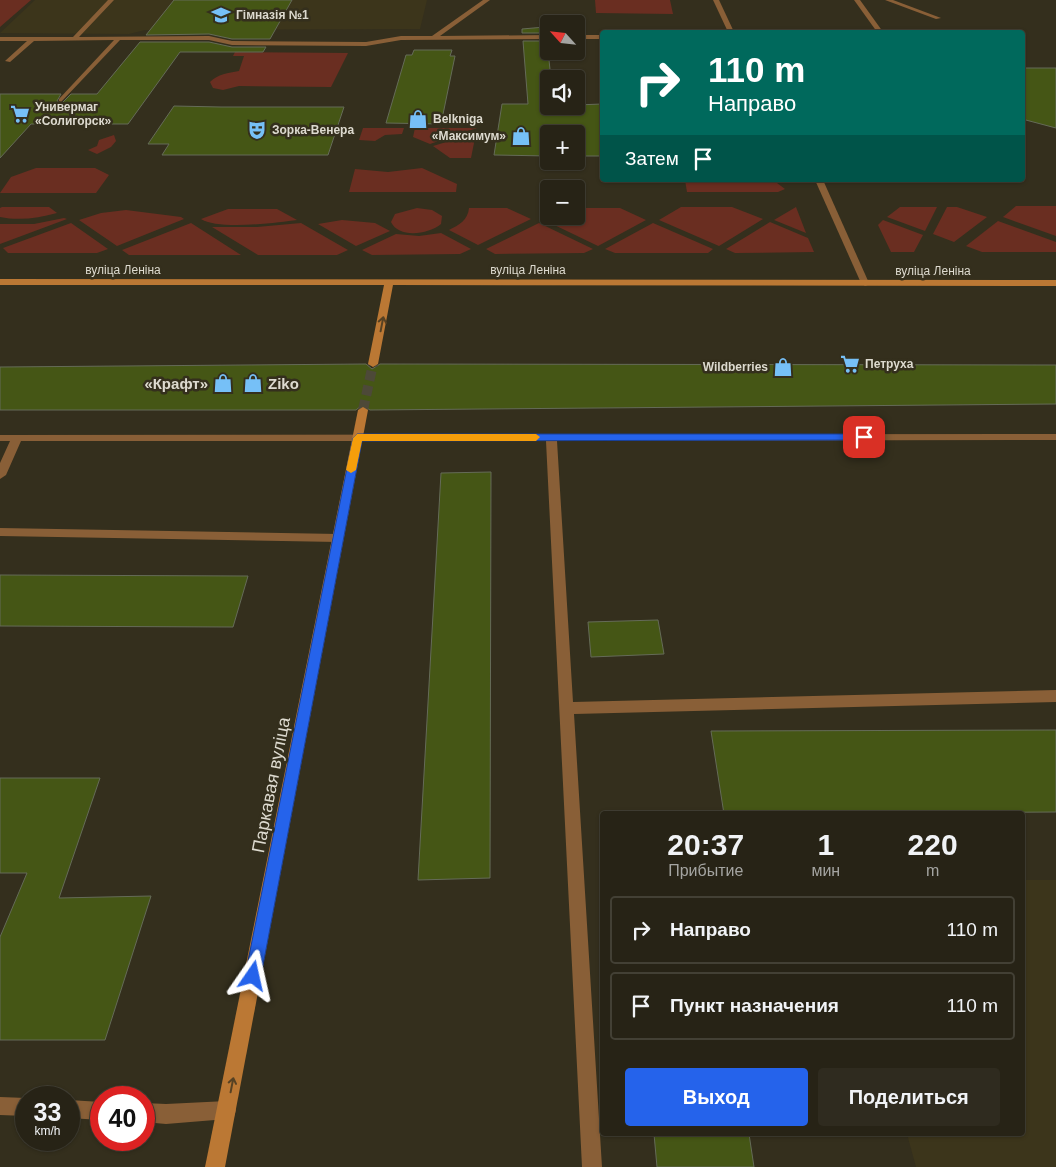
<!DOCTYPE html>
<html lang="ru">
<head>
<meta charset="utf-8">
<style>
  body { margin:0; font-family:Arial,sans-serif; background:#2f2b1f; color:#f1f3f6; height:100vh; display:flex; flex-direction:column; font-size:19px; white-space:nowrap }
  * { box-sizing:border-box; margin:0 }
  p { font-size:16px; color:#a4a4a1 }
  .icon { flex:none; width:28px; height:28px; fill:none; stroke:currentColor; stroke-width:2; stroke-linecap:round; stroke-linejoin:round }
  .map { position:relative; flex:1; overflow:hidden }
  .panel { position:absolute; left:600px; top:811px; width:425px; height:325px; display:flex; flex-direction:column; background:#272316; border-radius:5px; box-shadow:0 1px 4px #0004,0 0 0 1px #434035 }
  .panel>* { flex:none }
  .guide { position:absolute; left:600px; top:30px; width:425px; height:152px; border-radius:5px; box-shadow:0 1px 4px #0004,0 0 0 1px #434035; background:#00695c; color:#fff; overflow:hidden }
  .needle { width:32px; rotate:297deg }
  .buttons { position:absolute; left:540px; top:15px; display:grid; gap:10px }
  .buttons a { display:grid; place-items:center; width:45px; height:45px; border-radius:5px; background:#272316; box-shadow:0 1px 4px #0004,0 0 0 1px #434035; font-size:25px }
  .speed { position:absolute; left:15px; top:1086px; display:flex; gap:10px; font-size:25px; font-weight:700; text-align:center }
  .speed>* { display:grid; place-content:center; width:65px; height:65px; border-radius:50%; background:#272316; box-shadow:0 1px 4px #0004,0 0 0 1px #434035; line-height:1 }
  .speed small { font-size:12px; font-weight:400 }
  .speed .limit { border:8px solid #d22; background:#fff; color:#111 }
  .pin { position:absolute; display:grid; place-items:center; width:42px; height:42px; color:#fff; margin:-21px; border-radius:10px; box-shadow:0 2px 8px #0006 }
  .me { position:absolute; width:55px; margin:-28px; rotate:11deg; stroke-linejoin:round; filter:drop-shadow(0 0 4px #0008) }
  .turn { display:flex; align-items:center; gap:18px; height:105px; padding:0 25px; font-size:22px }
  .turn .icon { width:65px; height:65px; stroke-width:2.5 }
  .turn b { display:block; font-size:35px; line-height:42px }
  .then { display:flex; align-items:center; height:48px; padding:0 25px; background:#0003; gap:10px; font-size:19px }
  .eta { display:flex; justify-content:space-evenly; align-items:center; height:85px; text-align:center }
  .eta b { font-size:30px; font-weight:600; line-height:35px }
  .action { display:flex; gap:10px; margin-top:auto; padding:10px 25px }
  .action a { flex:1; height:58px; border-radius:5px; background:#2563eb; color:#fff; font-size:20px; font-weight:600; line-height:58px; text-align:center }
  .action a+a { background:#2f2b1f; color:#f1f3f6 }
  ul { padding:0; list-style:none }
  li { display:flex; align-items:center; gap:15px; height:68px; margin:0 10px 8px; padding:0 15px; border:2px solid #434035; border-radius:5px }
  li div { flex:1 }
  li b { display:block; font-size:19px }
  li em { font-style:normal }
  .map>svg:first-child { display:block }
</style>
</head>
<body>
<div class="map">
<svg width="1056" height="1167" viewBox="0 0 1056 1167">
  <rect width="100%" height="100%" fill="#342f1d"/>
  <g fill="#3c351b">
    <path d="M 35,0 L 427,0 L 420,29 L 145,30 L 129,34 L 0,33 Z"/>
    <path d="M 1023,880 L 1056,880 L 1056,1167 L 916,1167 L 907,1134 L 1022,1134 Z"/>
  </g>
  <g fill="#6a2e21">
    <path d="M 0,0 L 31,0 L 0,27 Z"/>
    <path d="M 595,0 L 670,0 L 673,14 L 596,13 Z"/>
    <path d="M 235,52 L 348,53 L 331,87 L 239,86 L 223,90 L 213,88 L 210,82 C 218,74 228,73 239,71 L 244,56 L 233,56 Z"/>
    <path d="M 363,128 L 404,128 L 402,134 L 385,135 L 375,141 L 359,140 Z"/>
    <path d="M 415,128 L 477,128 L 430,144 L 413,137 Z"/>
    <path d="M 476,133 L 471,158 L 450,158 L 433,146 Z"/>
    <path d="M 114,135 L 116,141 L 111,147 L 97,154 L 88,150 L 97,146 L 99,140 Z"/>
    <path d="M 36,168 L 95,168 L 109,175 L 96,193 L 0,193 L 11,177 Z"/>
    <path d="M 422,168 L 457,184 L 456,192 L 349,192 L 355,169 L 388,172 Z"/>
    <path d="M 685,180 L 773,180 L 785,189 L 778,192 L 687,192 Z"/>
    <path d="M 1016,206 L 1056,206 L 1056,236 L 1003,217 Z"/>
    <path d="M 2,207 L 49,207 L 57,213 C 39,218 19,221 0,217 L 0,208 Z"/>
    <path d="M 681,207 L 732,207 L 763,219 L 719,246 L 659,220 Z"/>
    <path d="M 796,207 L 806,233 L 774,220 Z"/>
    <path d="M 900,207 L 937,207 L 925,231 L 887,217 Z"/>
    <path d="M 947,207 L 957,207 L 987,217 L 954,242 L 933,234 Z"/>
    <path d="M 417,208 L 432,210 L 442,216 L 441,224 C 429,234 399,239 391,222 L 395,214 Z"/>
    <path d="M 469,208 L 507,208 L 531,219 L 478,245 L 449,230 C 459,225 468,220 469,208 Z"/>
    <path d="M 576,208 L 620,208 L 646,220 L 598,246 L 544,220 L 552,216 L 576,216 Z"/>
    <path d="M 228,209 L 277,209 L 297,220 C 276,223 217,230 201,219 Z"/>
    <path d="M 126,210 L 181,217 L 184,219 L 117,246 L 79,220 L 101,213 Z"/>
    <path d="M 64,218 L 67,219 L 0,244 L 0,224 L 34,224 Z"/>
    <path d="M 342,220 L 375,223 L 390,231 L 356,246 L 318,224 Z"/>
    <path d="M 883,220 L 923,235 L 914,252 L 891,252 L 878,225 Z"/>
    <path d="M 998,221 L 1056,242 L 1056,252 L 982,252 L 966,246 Z"/>
    <path d="M 770,222 L 808,238 L 814,252 L 735,253 L 726,249 Z"/>
    <path d="M 71,223 L 108,249 L 97,253 L 8,253 L 3,248 Z"/>
    <path d="M 191,223 L 241,255 L 129,255 L 122,250 Z"/>
    <path d="M 301,223 L 348,250 L 337,255 L 258,255 L 212,227 L 257,227 Z"/>
    <path d="M 539,223 L 593,249 L 584,253 L 495,254 L 486,249 Z"/>
    <path d="M 653,223 L 713,249 L 708,253 L 615,253 L 605,249 Z"/>
    <path d="M 441,233 L 471,249 L 460,254 L 372,255 L 362,250 L 396,234 L 419,236 Z"/>
  </g>
  <g fill="#455615" stroke="#656b58">
    <path d="M 174,0 L 292,0 L 270,39 L 232,39 L 209,34 L 146,35 Z"/>
    <path d="M 545,27 L 546,33 L 522,33 L 522,29 Z"/>
    <path d="M 523,41 L 547,41 L 551,79 L 549,79 L 549,106 L 602,104 L 602,156 L 576,156 L 576,134 L 549,134 L 549,156 L 494,155 L 502,104 L 528,104 Z"/>
    <path d="M 140,42 L 209,42 L 232,47 L 266,47 L 263,52 L 180,52 L 128,124 L 31,124 L 0,158 L 0,94 L 61,94 L 57,101 L 61,104 L 71,94 L 97,94 Z"/>
    <path d="M 414,50 L 452,50 L 450,56 L 455,56 L 441,124 L 386,123 L 406,55 L 412,55 Z"/>
    <path d="M 1022,68 L 1056,68 L 1056,128 L 1022,119 Z"/>
    <path d="M 174,106 L 221,107 L 344,107 L 328,155 L 162,155 L 169,144 L 148,144 Z"/>
    <path d="M 366,364 L 372,369 L 380,364 L 1056,365 L 1056,404 L 370,410 L 362,405 L 356,410 L 0,410 L 0,367 Z"/>
    <path d="M 491,472 L 490,878 L 418,880 L 441,473 Z"/>
    <path d="M 0,575 L 248,576 L 233,627 L 0,626 Z"/>
    <path d="M 658,620 L 664,654 L 591,657 L 588,622 Z"/>
    <path d="M 1056,730 L 1056,812 L 724,814 L 711,731 Z"/>
    <path d="M 0,778 L 100,778 L 59,898 L 151,896 L 105,1040 L 0,1040 L 0,937 L 27,873 L 0,873 Z"/>
    <path d="M 654,1134 L 749,1134 L 754,1167 L 657,1167 Z"/>
  </g>
  <g fill="none" stroke-linecap="round" stroke-linejoin="round">
    <path stroke="#4d4938" stroke-width="10" stroke-dasharray="10 5" stroke-linecap="butt" d="M 363,410 L 373,364"/>
    <g fill="#895f37" fill-rule="evenodd">
      <path d="M 108,0 L 114,0 L 79,37 L 209,36 L 232,41 L 366,42 L 401,36 L 432,36 L 483,0 L 490,0 L 440,36 L 549,35 L 549,39 L 401,40 L 366,46 L 232,45 L 209,40 L 120,40 L 61,102 L 59,101 L 59,99 L 114,40 L 34,41 L 10,62 L 5,61 L 27,41 L 0,41 L 0,37 L 73,37 Z"/>
      <path d="M 713,0 L 719,0 L 734,32 L 728,32 Z"/>
      <path d="M 854,0 L 860,0 L 883,32 L 877,32 Z"/>
      <path d="M 885,0 L 893,0 L 941,18 L 936,19 Z"/>
      <rect x="576" y="35" width="26" height="4"/>
      <path d="M 815,180 L 823,180 L 869,283 L 868,285 L 865,286 L 861,283 Z"/>
      <path d="M 1056,434 L 1056,440 L 557,441 L 573,702 L 1056,690 L 1056,702 L 574,714 L 602,1167 L 582,1167 L 546,441 L 21,441 L 6,475 L 0,479 L 0,463 L 10,441 L 0,441 L 0,435 Z"/>
      <path d="M 0,528 L 338,534 L 344,538 L 338,542 L 0,536 Z"/>
      <path d="M 0,1097 L 26,1098 L 26,1116 L 0,1115 Z"/>
      <path d="M 69,1100 L 101,1102 L 101,1120 L 69,1118 Z"/>
      <path d="M 227,1101 L 234,1103 L 236,1110 L 234,1117 L 227,1119 L 166,1124 L 144,1122 L 144,1103 L 166,1104 Z"/>
    </g>
    <g fill="#bb7834" fill-rule="evenodd">
      <path d="M 0,279 L 1056,280 L 1056,286 L 393,285 L 378,364 L 373,367 L 368,364 L 384,285 L 0,285 Z"/>
      <path d="M 363,407 L 368,410 L 225,1167 L 205,1167 L 358,410 Z"/>
    </g>
  </g>
  <defs><path id="oneway-shaft" d="M-6 0H5M1.5-3L5.5 0L1.5 3" fill="none" stroke-width="1.6" stroke-linecap="round" stroke-linejoin="round" transform="scale(1.25)"/></defs>
  <g stroke="#564123">
    <use href="#oneway-shaft" transform="translate(382 324) rotate(-79)"/>
    <use href="#oneway-shaft" transform="translate(232 1085) rotate(-79)"/>
  </g>
  <path fill="#2563eb" stroke="#184099" d="M 357,434 L 864,434 L 869,437 L 864,440 L 362,441 L 261,976 L 258,982 L 253,984 L 247,982 L 245,976 L 353,438 Z"/>
  <path fill="#f59e0b" d="M 357,434 L 536,434 L 540,437 L 536,441 L 362,441 L 356,470 L 351,473 L 346,470 L 353,438 Z"/>
  <defs>
    <g id="school-bare" transform="scale(1.5)"><path d="M0-5L7-2L0 1L-7-2ZM-4 1L0 2.5L4 1V4Q0 6-4 4Z" fill="#76c0f7" stroke="#342f1d" stroke-width="2.5" paint-order="stroke"/></g>
    <g id="supermarket-bare" transform="scale(1.5)"><path d="M-6-5.5h2.5l.6 2H6L4.5 2H-2.5L-4.4-4H-6ZM-1.5 3.2a1.3 1.3 0 1 0 .1 0ZM3 3.2a1.3 1.3 0 1 0 .1 0Z" fill="#76c0f7" stroke="#342f1d" stroke-width="2.5" paint-order="stroke"/></g>
    <g id="shop-bare" transform="scale(1.5)"><path d="M-5-2.5h2.3a2.7 3.5 0 0 1 5.4 0H5L5.5 6h-11ZM-1.5-2.5h3a1.5 2.3 0 0 0-3 0Z" fill="#76c0f7" stroke="#342f1d" stroke-width="2.5" paint-order="stroke"/></g>
    <g id="theatre-bare" transform="scale(1.5)"><path d="M-5-5.5Q0-4 5-5.5V0Q5 5 0 6Q-5 5-5 0ZM-3.3-2.5H-1v1.5H-3.3ZM1-2.5H3.3v1.5H1ZM-2.8 1Q0 5.5 2.8 1Z" fill="#76c0f7" stroke="#342f1d" stroke-width="2.5" paint-order="stroke"/></g>
  </defs>
  <g fill-rule="evenodd">
    <use href="#school-bare" x="221" y="15"/>
    <use href="#supermarket-bare" x="20" y="114"/>
    <use href="#shop-bare" x="418" y="119"/>
    <use href="#theatre-bare" x="257" y="130"/>
    <use href="#shop-bare" x="521" y="136"/>
    <use href="#supermarket-bare" x="850" y="364"/>
    <use href="#shop-bare" x="783" y="367"/>
    <use href="#shop-bare" x="223" y="383"/>
    <use href="#shop-bare" x="253" y="383"/>
  </g>
  <g text-anchor="middle" dominant-baseline="central" stroke-width="5" stroke-linejoin="round" paint-order="stroke">
    <g font-size="12" font-weight="bold" fill="#dddacf" stroke="#342f1d" text-anchor="start">
      <text x="236" y="15">Гімназія №1</text>
      <text x="35" y="107">Универмаг<tspan x="35" dy="14">«Солигорск»</tspan></text>
      <text x="433" y="119">Belkniga</text>
      <text x="272" y="130">Зорка-Венера</text>
      <text x="506" y="136" text-anchor="end">«Максимум»</text>
      <text x="865" y="364">Петруха</text>
      <text x="768" y="367" text-anchor="end">Wildberries</text>
    </g>
    <g font-size="12" fill="#dddacf" stroke="#342f1d">
      <text x="123" y="270">вуліца Леніна</text>
      <text x="528" y="270">вуліца Леніна</text>
      <text x="933" y="271">вуліца Леніна</text>
    </g>
    <g font-size="15" font-weight="bold" fill="#dddacf" stroke="#342f1d" text-anchor="end">
      <text x="208" y="383">«Крафт»</text>
      <text x="268" y="383" text-anchor="start">Ziko</text>
    </g>
    <g font-size="18" fill="#dddacf" stroke="#342f1d">
      <text transform="translate(271 785) rotate(-79)">Паркавая вуліца</text>
    </g>
  </g>
</svg>
<div class="buttons">
<a><svg class="needle" viewBox="-14 -14 28 28"><path d="M0-13l5 13h-10z" fill="#e53935"/><path d="M0 13l5-13h-10z" fill="#a4a4a1"/></svg></a>
<a><svg class="icon" aria-label="sound" viewBox="0 0 24 24"><path d="M4 9h4l5-4v14l-5-4H4zM17 9q2 3 0 6"/></svg></a>
<a>+</a>
<a>−</a>
</div>
<div class="speed"><div>33<small>km/h</small></div><div class="limit">40</div></div>
<div class="pin" style="left:864px;top:437px;background:#d93025"><svg class="icon" aria-label="arrive" viewBox="0 0 24 24"><path d="M6 21V4h12l-3 4 3 4H6"/></svg></div>
<svg class="me" style="left:253px;top:976px" viewBox="-20 -20 40 40"><path d="M0-17L14 15 0 8-14 15z" fill="#2563eb" stroke="#fff" stroke-width="4"/></svg>
<div class="guide">
<div class="turn"><svg class="icon" aria-label="right" viewBox="0 0 24 24"><path d="M7 20v-9h11M14 6l5 5-5 5"/></svg><div><b>110 m</b>Направо</div></div>
<div class="then">Затем<svg class="icon" aria-label="arrive" viewBox="0 0 24 24"><path d="M6 21V4h12l-3 4 3 4H6"/></svg></div>
</div>
<section class="panel">
<div class="eta">
<div><b>20:37</b><p>Прибытие</p></div>
<div><b>1</b><p>мин</p></div>
<div><b>220</b><p>m</p></div>
</div>
<ul>
<li><svg class="icon" aria-label="right" viewBox="0 0 24 24"><path d="M7 20v-9h11M14 6l5 5-5 5"/></svg><div><b>Направо</b></div><em>110 m</em></li>
<li><svg class="icon" aria-label="arrive" viewBox="0 0 24 24"><path d="M6 21V4h12l-3 4 3 4H6"/></svg><div><b>Пункт назначения</b></div><em>110 m</em></li>
</ul>
<div class="action"><a>Выход</a><a>Поделиться</a></div>
</section>
</div>
</body>
</html>
